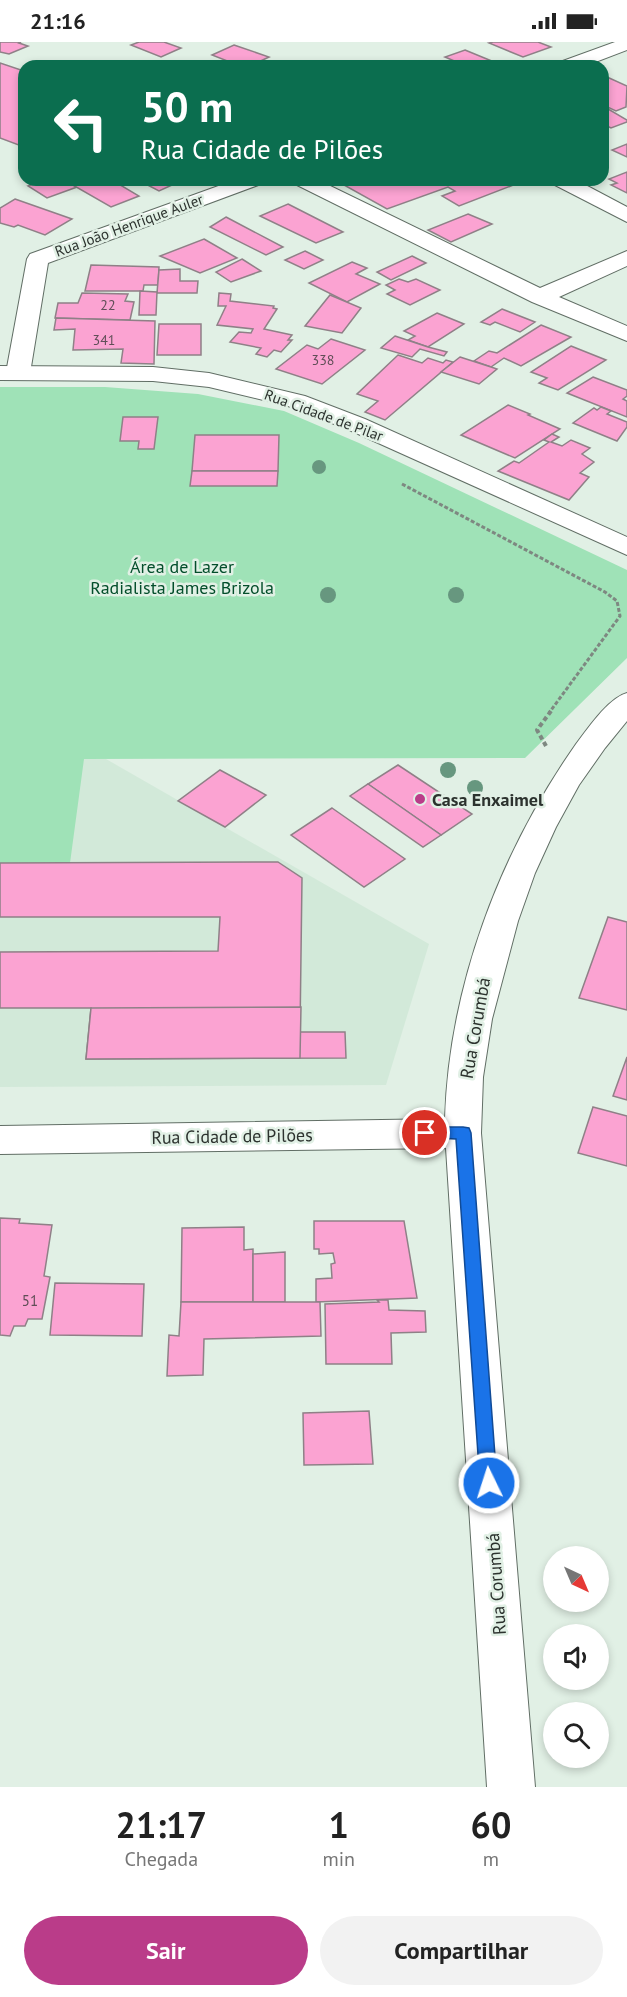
<!DOCTYPE html>
<html lang="pt">
<head>
<meta charset="utf-8">
<style>
  body { margin:0; font-family:"PT Sans",sans-serif; background:#f2f2f2; color:#222; height:100vh; display:flex; flex-direction:column; font-size:22px; white-space:nowrap }
  * { box-sizing:border-box; margin:0 }
  p { font-size:20px; color:#767676 }
  .icon { flex:none; width:33px; height:33px; fill:none; stroke:currentColor; stroke-width:2; stroke-linecap:round; stroke-linejoin:round }
  .map { position:relative; height:1745px; overflow:hidden }
  .side { display:flex; flex-direction:column; background:#fff; flex:1 }
  .side>* { flex:none }
  .guide { position:absolute; left:18px; top:18px; width:591px; height:126px; border-radius:18px; box-shadow:0 3px 9px #0003; background:#0b6e4f; color:#fff; overflow:hidden }
  .needle { width:39px; rotate:136deg }
  .buttons { position:absolute; left:543px; top:1504px; display:grid; gap:12px }
  .buttons a { display:grid; place-items:center; width:66px; height:66px; border-radius:50%; background:#fff; box-shadow:0 3px 9px #0003; font-size:30px }
  .pin { position:absolute; display:grid; place-items:center; width:51px; height:51px; color:#fff; margin:-26px; border:3px solid #fff; border-radius:50%; box-shadow:0 2px 6px #0007 }
  .me { position:absolute; width:66px; margin:-33px; rotate:356deg; stroke-linejoin:round; filter:drop-shadow(0 0 4px #0008) }
  .turn { display:flex; align-items:center; gap:21px; height:126px; padding:0 24px; font-size:27px }
  .turn .icon { width:78px; height:78px; stroke-width:2.5 }
  .turn b { display:block; font-size:42px; line-height:51px }
  .eta { display:flex; justify-content:space-evenly; align-items:center; height:102px; text-align:center }
  .eta b { font-size:36px; font-weight:700; line-height:42px }
  .action { display:flex; gap:12px; margin-top:auto; padding:12px 24px }
  .action a { flex:1; height:69px; border-radius:36px; background:#ba3c89; color:#fff; font-size:24px; font-weight:700; line-height:69px; text-align:center }
  .action a+a { background:#f2f2f2; color:#222 }
  .status { display:flex; justify-content:space-between; align-items:center; height:42px; padding:0 30px; background:#fff; direction:ltr }
  .status svg { height:16px; fill:currentColor }
  .map>svg:first-child { display:block }
</style>
</head>
<body>
<div class="status"><b>21:16</b><svg viewBox="0 0 49 12"><path d="M0 12V9h3v3zM5 12V6h3v6zM10 12V3h3v9zM15 12V0h3v12zM26 1h20v11H26zM47 4h2v5h-2z"/></svg></div>
<div class="map">
<svg width="627" height="1745" viewBox="0 0 627 1745">
  <rect width="100%" height="100%" fill="#e1f0e5"/>
  <path fill="#d2e9d9" d="M 0,717 L 106,717 L 429,902 L 386,1043 L 0,1045 Z"/>
  <path fill="#9fe2b7" d="M 0,345 L 105,345 L 198,352 L 284,369 L 359,401 L 627,528 L 627,616 L 525,716 L 84,717 L 70,821 L 0,821 Z"/>
  <g fill="#fba3d2" stroke="#8f8087" stroke-width="1.5">
    <path d="M 0,0 L 21,0 L 19,1 L 28,4 L 9,12 L 0,10 Z"/>
    <path d="M 139,0 L 164,0 L 181,6 L 161,15 L 131,3 Z"/>
    <path d="M 493,0 L 538,0 L 551,5 L 523,15 L 489,1 Z"/>
    <path d="M 234,3 L 269,15 L 250,24 L 240,24 L 212,13 Z"/>
    <path d="M 465,8 L 499,22 L 466,24 L 445,15 Z"/>
    <path d="M 0,21 L 24,29 L 24,105 L 0,96 Z"/>
    <path d="M 607,35 L 627,44 L 626,65 L 616,69 L 603,63 L 603,36 Z"/>
    <path d="M 603,64 L 627,78 L 627,80 L 611,86 L 603,82 Z"/>
    <path d="M 627,102 L 627,115 L 612,108 Z"/>
    <path d="M 627,130 L 627,151 L 611,143 L 617,141 L 609,137 Z"/>
    <path d="M 44,138 L 64,138 L 77,145 L 47,156 L 28,144 Z"/>
    <path d="M 64,138 L 112,138 L 139,154 L 111,165 Z"/>
    <path d="M 138,138 L 183,138 L 159,149 Z"/>
    <path d="M 335,138 L 508,138 L 516,142 L 459,164 L 442,154 L 455,149 L 448,145 L 387,167 Z"/>
    <path d="M 15,157 L 72,177 L 45,193 L 18,183 L 14,185 L 0,181 L 0,166 Z"/>
    <path d="M 288,162 L 343,190 L 316,201 L 260,174 Z"/>
    <path d="M 468,172 L 492,182 L 451,200 L 428,188 Z"/>
    <path d="M 226,175 L 283,205 L 266,213 L 210,185 Z"/>
    <path d="M 204,197 L 237,216 L 200,231 L 160,214 Z"/>
    <path d="M 305,209 L 323,218 L 304,227 L 285,218 Z"/>
    <path d="M 412,214 L 426,221 L 391,238 L 377,230 Z"/>
    <path d="M 242,217 L 261,229 L 231,240 L 216,230 Z"/>
    <path d="M 352,220 L 367,226 L 356,232 L 380,242 L 347,260 L 309,241 Z"/>
    <path d="M 91,223 L 159,225 L 158,243 L 144,243 L 143,249 L 85,249 Z"/>
    <path d="M 180,227 L 180,239 L 198,239 L 197,251 L 157,251 L 159,228 Z"/>
    <path d="M 399,237 L 408,240 L 416,237 L 440,248 L 410,263 L 387,252 L 395,248 L 386,243 Z"/>
    <path d="M 140,249 L 157,250 L 156,273 L 139,273 Z"/>
    <path d="M 82,251 L 128,252 L 125,259 L 134,260 L 130,278 L 55,276 L 58,261 L 78,261 Z"/>
    <path d="M 219,251 L 231,252 L 230,259 L 274,264 L 273,266 L 277,267 L 264,287 L 292,293 L 288,298 L 292,298 L 281,310 L 274,308 L 267,315 L 256,312 L 261,306 L 230,300 L 239,290 L 251,291 L 253,287 L 217,283 L 226,264 L 218,264 Z"/>
    <path d="M 330,253 L 361,266 L 342,291 L 305,284 Z"/>
    <path d="M 502,267 L 535,280 L 520,290 L 495,280 L 490,283 L 481,280 Z"/>
    <path d="M 437,271 L 464,282 L 428,305 L 408,298 L 415,294 L 404,289 Z"/>
    <path d="M 56,276 L 155,279 L 154,322 L 121,321 L 123,307 L 73,308 L 75,287 L 54,288 Z"/>
    <path d="M 159,282 L 201,282 L 201,313 L 157,313 Z"/>
    <path d="M 541,283 L 571,295 L 521,324 L 504,316 L 491,325 L 474,319 L 489,309 L 497,311 Z"/>
    <path d="M 395,294 L 428,305 L 447,310 L 444,314 L 420,307 L 412,315 L 381,306 Z"/>
    <path d="M 331,297 L 365,308 L 322,342 L 276,327 L 307,303 L 318,307 Z"/>
    <path d="M 571,304 L 606,318 L 558,348 L 539,341 L 547,336 L 531,330 Z"/>
    <path d="M 398,313 L 422,321 L 428,316 L 443,321 L 446,318 L 453,320 L 385,378 L 365,370 L 378,359 L 357,352 Z"/>
    <path d="M 460,315 L 491,325 L 497,327 L 479,342 L 441,330 Z"/>
    <path d="M 593,335 L 627,348 L 627,354 L 623,357 L 627,359 L 627,375 L 567,351 Z"/>
    <path d="M 508,363 L 530,372 L 528,373 L 560,387 L 515,416 L 461,393 Z"/>
    <path d="M 601,365 L 611,369 L 607,372 L 627,380 L 627,385 L 617,399 L 573,381 L 594,366 L 597,368 Z"/>
    <path d="M 123,375 L 158,375 L 154,407 L 138,407 L 139,399 L 120,399 Z"/>
    <path d="M 552,392 L 559,395 L 551,400 L 562,404 L 571,398 L 590,406 L 582,412 L 594,420 L 580,431 L 589,435 L 569,458 L 498,429 L 514,419 L 519,421 L 549,400 L 544,398 Z"/>
    <path d="M 195,393 L 279,393 L 278,429 L 192,429 Z"/>
    <path d="M 192,429 L 278,429 L 277,444 L 190,444 Z"/>
    <path d="M 398,723 L 472,772 L 441,793 L 368,742 Z"/>
    <path d="M 220,728 L 266,753 L 225,785 L 178,759 Z"/>
    <path d="M 368,742 L 441,793 L 423,805 L 350,754 Z"/>
    <path d="M 332,766 L 405,817 L 364,845 L 291,793 Z"/>
    <path d="M 278,820 L 302,836 L 300,990 L 345,990 L 346,1016 L 86,1017 L 91,966 L 0,966 L 0,910 L 218,909 L 220,875 L 0,875 L 0,821 Z"/>
    <path d="M 608,875 L 627,880 L 627,968 L 579,956 Z"/>
    <path d="M 301,965 L 300,1016 L 86,1017 L 91,966 Z"/>
    <path d="M 627,1015 L 627,1058 L 613,1054 Z"/>
    <path d="M 593,1065 L 627,1074 L 627,1124 L 578,1111 Z"/>
    <path d="M 0,1176 L 20,1177 L 19,1181 L 52,1183 L 44,1234 L 50,1235 L 42,1277 L 28,1277 L 25,1284 L 14,1284 L 10,1294 L 0,1293 Z"/>
    <path d="M 314,1179 L 404,1179 L 417,1256 L 316,1260 L 316,1237 L 332,1236 L 331,1222 L 335,1221 L 333,1211 L 319,1212 L 319,1207 L 314,1207 Z"/>
    <path d="M 244,1185 L 244,1208 L 253,1207 L 253,1260 L 181,1260 L 182,1186 Z"/>
    <path d="M 285,1210 L 285,1260 L 253,1260 L 253,1212 Z"/>
    <path d="M 55,1241 L 144,1242 L 142,1294 L 50,1293 Z"/>
    <path d="M 377,1258 L 388,1258 L 389,1268 L 425,1269 L 426,1290 L 391,1291 L 392,1322 L 326,1322 L 325,1262 L 379,1260 Z"/>
    <path d="M 181,1260 L 320,1260 L 321,1294 L 204,1297 L 203,1333 L 167,1334 L 169,1293 L 179,1294 Z"/>
    <path d="M 369,1369 L 373,1422 L 304,1423 L 303,1371 Z"/>
  </g>
  <g fill="none" stroke-linecap="round" stroke-linejoin="round">
    <g stroke="#616e65" stroke-width="2">
      <g id="minor">
        <path d="M 615,0 L 627,0 L 627,8 L 585,24 L 558,24 L 560,20 Z"/>
        <path d="M 235,138 L 264,138 L 261,142 L 48,221 L 30,331 L 26,336 L 18,338 L 10,336 L 6,331 L 27,217 L 30,212 Z"/>
        <path d="M 292,138 L 318,138 L 540,246 L 627,209 L 627,224 L 559,255 L 627,284 L 627,299 L 532,260 L 295,142 Z"/>
        <path d="M 550,138 L 576,138 L 627,165 L 627,180 L 553,142 Z"/>
      </g>
    </g>
    <g stroke="#616e65" stroke-width="2">
      <g id="tertiary">
        <path d="M 0,324 L 153,325 L 209,331 L 305,354 L 365,377 L 627,495 L 627,513 L 347,387 L 288,364 L 209,345 L 153,339 L 0,338 Z"/>
        <path d="M 627,651 L 627,679 L 605,706 L 579,743 L 556,785 L 535,831 L 518,879 L 492,977 L 483,1035 L 481,1091 L 535,1745 L 487,1745 L 446,1106 L 0,1112 L 0,1084 L 445,1077 C 449,945 499,813 574,705 C 586,689 608,656 627,651 Z"/>
      </g>
    </g>
    <path stroke="#7e8881" stroke-width="3" stroke-dasharray="4 2" stroke-linecap="butt" d="M 402,442 L 605,550 L 617,559 L 620,574 L 549,671"/>
    <path stroke="#7e8881" stroke-width="4" stroke-dasharray="4.5 3" stroke-linecap="butt" d="M 546,704 L 537,688 L 551,669"/>
    <use href="#minor" fill="#fff" fill-rule="evenodd"/>
    <use href="#tertiary" fill="#fff" fill-rule="evenodd"/>
  </g>
  <g fill="#67977f">
    <circle cx="319" cy="425" r="7"/>
    <circle cx="328" cy="553" r="8"/>
    <circle cx="456" cy="553" r="8"/>
    <circle cx="448" cy="728" r="8"/>
    <circle cx="475" cy="746" r="8"/>
  </g>
  <path fill="#1a73e8" stroke="#114b97" stroke-width="1.5" d="M 425,1085 L 463,1085 L 469,1086 L 471,1091 L 497,1441 L 495,1447 L 489,1449 L 482,1447 L 480,1441 L 456,1097 L 420,1095 L 418,1091 L 420,1087 Z"/>
  <circle fill="#ba3c89" stroke="#e1f0e5" stroke-width="2" cx="420" cy="757" r="6"/>
  <g text-anchor="middle" dominant-baseline="central" stroke-width="5" stroke-linejoin="round" paint-order="stroke">
    <g font-size="14" fill="#604e57">
      <text x="108" y="263">22</text>
      <text x="104" y="298">341</text>
      <text x="323" y="318">338</text>
    </g>
    <g font-size="15" fill="#2c322e" stroke="#e1f0e5">
      <text transform="translate(129 183) rotate(-20)">Rua João Henrique Auler</text>
      <text transform="translate(324 373) rotate(20)">Rua Cidade de Pilar</text>
    </g>
    <g font-size="15" fill="#604e57">
      <text x="30" y="1258">51</text>
    </g>
    <g font-size="18" fill="#034e2b" stroke="#e1f0e5">
      <text x="182" y="524">Área de Lazer<tspan x="182" dy="21">Radialista James Brizola</tspan></text>
    </g>
    <g font-size="18" font-weight="bold" fill="#2c322e" stroke="#e1f0e5" text-anchor="start">
      <text x="432" y="757">Casa Enxaimel</text>
    </g>
    <g font-size="18" fill="#2c322e" stroke="#e1f0e5">
      <text transform="translate(475 986) rotate(-80)">Rua Corumbá</text>
      <text transform="translate(232 1094) rotate(-1)">Rua Cidade de Pilões</text>
      <text transform="translate(496 1542) rotate(-94)">Rua Corumbá</text>
    </g>
  </g>
</svg>
<div class="buttons">
<a><svg class="needle" viewBox="-14 -14 28 28"><path d="M0-13l5 13h-10z" fill="#e53935"/><path d="M0 13l5-13h-10z" fill="#767676"/></svg></a>
<a><svg class="icon" aria-label="sound" viewBox="0 0 24 24"><path d="M4 9h4l5-4v14l-5-4H4zM17 9q2 3 0 6"/></svg></a>
<a><svg class="icon" aria-label="search" viewBox="0 0 24 24"><circle cx="10" cy="10" r="6"/><path d="M15 15l6 6"/></svg></a>
</div>
<div class="pin" style="left:425px;top:1091px;background:#d93025"><svg class="icon" aria-label="arrive" viewBox="0 0 24 24"><path d="M6 21V4h12l-3 4 3 4H6"/></svg></div>
<svg class="me" style="left:489px;top:1441px" viewBox="-20 -20 40 40"><circle r="17" fill="#1a73e8" stroke="#fff" stroke-width="3"/><path d="M0-11L8 9 0 5-8 9z" fill="#fff"/></svg>
<div class="guide">
<div class="turn"><svg class="icon" aria-label="left" viewBox="0 0 24 24"><path d="M17 20v-9H6M10 6l-5 5 5 5"/></svg><div><b>50 m</b>Rua Cidade de Pilões</div></div>
</div>
</div>
<section class="side">
<div class="eta">
<div><b>21:17</b><p>Chegada</p></div>
<div><b>1</b><p>min</p></div>
<div><b>60</b><p>m</p></div>
</div>
<div class="action"><a>Sair</a><a>Compartilhar</a></div>
</section>
</body>
</html>
